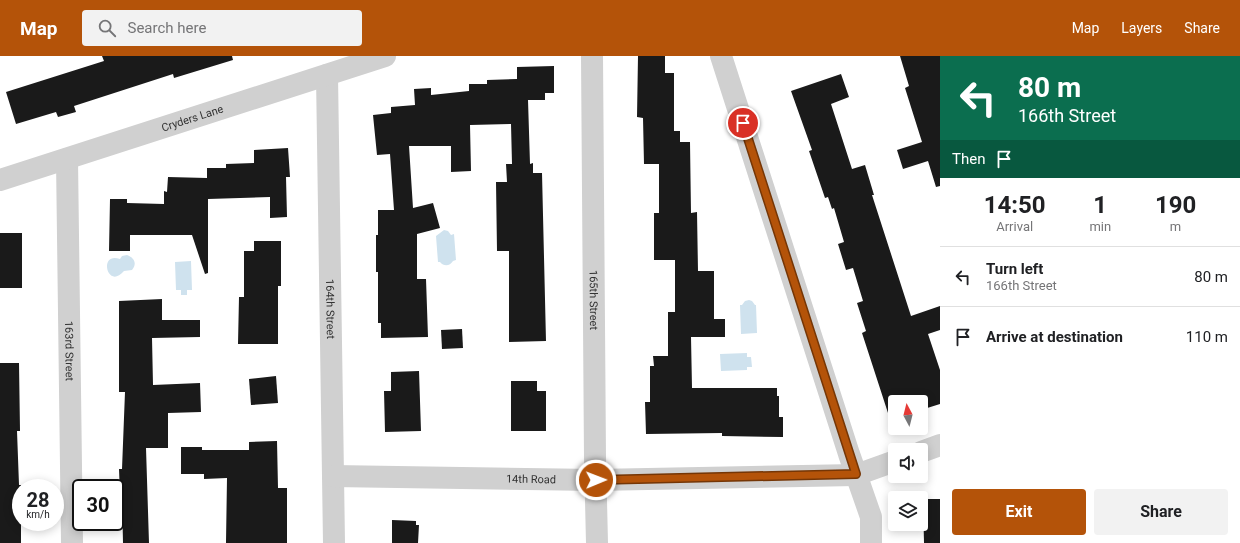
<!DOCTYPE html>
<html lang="en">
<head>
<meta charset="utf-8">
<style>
  body { margin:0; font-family:Roboto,sans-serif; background:#f2f2f2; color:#202124; height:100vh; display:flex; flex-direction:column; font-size:15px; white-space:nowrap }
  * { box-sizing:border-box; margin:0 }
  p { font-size:13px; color:#757577 }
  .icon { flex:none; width:22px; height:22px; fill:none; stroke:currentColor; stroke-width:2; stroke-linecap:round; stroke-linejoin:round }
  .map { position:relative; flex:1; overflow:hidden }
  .side { display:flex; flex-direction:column; background:#fff; width:300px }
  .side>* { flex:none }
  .hud { background:#0b6e4f; color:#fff; overflow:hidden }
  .needle { width:26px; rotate:353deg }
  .fabs { position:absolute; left:888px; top:339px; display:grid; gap:8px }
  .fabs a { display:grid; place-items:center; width:40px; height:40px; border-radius:4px; background:#fff; box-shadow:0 2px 10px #0003; font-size:20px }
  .speed { position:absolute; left:12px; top:423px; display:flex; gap:8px; font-size:20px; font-weight:700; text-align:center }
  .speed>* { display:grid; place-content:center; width:52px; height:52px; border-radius:50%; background:#fff; box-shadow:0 2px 10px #0003; line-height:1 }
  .speed small { font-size:10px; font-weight:400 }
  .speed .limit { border:2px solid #111; border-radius:6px; background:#fff; color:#111 }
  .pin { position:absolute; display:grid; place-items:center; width:34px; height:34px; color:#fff; margin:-17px; border:2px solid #fff; border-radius:50%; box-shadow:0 1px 4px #0007 }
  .me { position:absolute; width:44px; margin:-22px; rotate:89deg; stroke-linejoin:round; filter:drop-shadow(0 0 3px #0008) }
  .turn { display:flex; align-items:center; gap:14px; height:84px; padding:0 12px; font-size:18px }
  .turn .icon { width:52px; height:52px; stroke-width:2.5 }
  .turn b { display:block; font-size:28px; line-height:34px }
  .then { display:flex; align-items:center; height:38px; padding:0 12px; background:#0003; gap:8px; font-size:15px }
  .eta { display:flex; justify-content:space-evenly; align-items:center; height:68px; text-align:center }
  .eta b { font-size:24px; font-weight:700; line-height:28px }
  .button { display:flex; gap:8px; margin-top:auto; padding:8px 12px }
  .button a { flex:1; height:46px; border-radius:4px; background:#b45309; color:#fff; font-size:16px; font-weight:700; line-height:46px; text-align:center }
  .button a+a { background:#f2f2f2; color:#202124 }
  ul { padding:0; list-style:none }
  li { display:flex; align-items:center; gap:12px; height:60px; padding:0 12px; border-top:1px solid #e0e0e0 }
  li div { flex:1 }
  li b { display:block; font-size:15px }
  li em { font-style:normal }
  header { display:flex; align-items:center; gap:24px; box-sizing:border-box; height:56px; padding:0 20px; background:#b45309; color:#fff }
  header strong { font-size:19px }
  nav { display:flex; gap:22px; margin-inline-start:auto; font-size:14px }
  .search { width:280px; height:36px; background:#f2f2f2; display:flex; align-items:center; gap:10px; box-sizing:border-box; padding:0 14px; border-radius:4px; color:#757577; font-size:15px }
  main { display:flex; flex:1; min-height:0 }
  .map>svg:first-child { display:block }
</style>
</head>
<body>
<header>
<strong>Map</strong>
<div class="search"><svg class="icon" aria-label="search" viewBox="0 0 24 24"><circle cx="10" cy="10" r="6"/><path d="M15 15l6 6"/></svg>Search here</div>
<nav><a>Map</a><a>Layers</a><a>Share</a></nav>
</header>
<main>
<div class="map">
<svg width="940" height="487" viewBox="0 0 940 487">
  <rect width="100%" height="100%" fill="#fff"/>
  <g fill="#cfe2ee">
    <path d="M 444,174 L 448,175 L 451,179 L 454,178 L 456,204 L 453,205 C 450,210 444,211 440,206 L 438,206 L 436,180 Z"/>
    <path d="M 127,199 C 135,202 137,208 132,214 L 124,215 C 107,235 98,195 120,203 L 122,200 Z"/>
    <path d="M 191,205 L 192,234 L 187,234 L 187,239 L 181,239 L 181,234 L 176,234 L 175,206 Z"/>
    <path d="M 749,244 L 752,245 L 755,249 L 756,249 L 757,277 L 741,278 L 740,249 L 742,249 L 745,245 Z"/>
    <path d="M 747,297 L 747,301 L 751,301 L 752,311 L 747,311 L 747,314 L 721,315 L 720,298 Z"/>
  </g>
  <g fill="#1a1a1a">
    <path d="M 102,0 L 232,0 L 233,4 L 174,22 L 173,18 L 74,50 L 76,56 L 58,61 L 56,56 L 16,68 L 6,36 L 104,5 Z"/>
    <path d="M 638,0 L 665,0 L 665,17 L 674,17 L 674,75 L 680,75 L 680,86 L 690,86 L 691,157 L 697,156 L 698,215 L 714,215 L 714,263 L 725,263 L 725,281 L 691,281 L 692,332 L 777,332 L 777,340 L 779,340 L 779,361 L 783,361 L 783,381 L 722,380 L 722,377 L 646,378 L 645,346 L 650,346 L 650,310 L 654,310 L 653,300 L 668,300 L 668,256 L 675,256 L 675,204 L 654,204 L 654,157 L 659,157 L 659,108 L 644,108 L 643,62 L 637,61 Z"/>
    <path d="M 900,0 L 940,0 L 940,130 L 936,131 L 928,105 L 903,113 L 897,94 L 922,86 L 905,32 L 909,30 Z"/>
    <path d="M 554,10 L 554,37 L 545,37 L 545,44 L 528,44 L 530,108 L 533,107 L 533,117 L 542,117 L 546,285 L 509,286 L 509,195 L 497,195 L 496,126 L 507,126 L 506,108 L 512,108 L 511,68 L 470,69 L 471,115 L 451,116 L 451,90 L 409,90 L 413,152 L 433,147 L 440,172 L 417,178 L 417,223 L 426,223 L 428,281 L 381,282 L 381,267 L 378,267 L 378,216 L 376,216 L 376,179 L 378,179 L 378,154 L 394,154 L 390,98 L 377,99 L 373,59 L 391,57 L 391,51 L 415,49 L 414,33 L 431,32 L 431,39 L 469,35 L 469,28 L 487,28 L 487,24 L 517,23 L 517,11 Z"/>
    <path d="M 841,18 L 849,41 L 831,48 L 852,113 L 865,109 L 874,139 L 872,139 L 911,260 L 940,250 L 940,274 L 928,278 L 940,314 L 940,348 L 924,353 L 921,346 L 895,346 L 895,355 L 888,357 L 862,277 L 866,275 L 857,247 L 863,245 L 853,212 L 846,214 L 838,188 L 844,186 L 834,152 L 832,153 L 828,141 L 825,142 L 809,95 L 812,94 L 791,35 Z"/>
    <path d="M 288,92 L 290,121 L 286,121 L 287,161 L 270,162 L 270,141 L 208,143 L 208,217 L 205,218 L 192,179 L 130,179 L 130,195 L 109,195 L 110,143 L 127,143 L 127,147 L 164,148 L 164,135 L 167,136 L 168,121 L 207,122 L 207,112 L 226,112 L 226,108 L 254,107 L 254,94 Z"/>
    <rect x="0" y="177" width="22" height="55"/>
    <path d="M 254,185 L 281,185 L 281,230 L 278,230 L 278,288 L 238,288 L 239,241 L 244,241 L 244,195 L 254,195 Z"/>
    <path d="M 162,243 L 162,264 L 200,264 L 200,281 L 152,282 L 153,329 L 200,327 L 201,356 L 168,357 L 168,392 L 146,392 L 149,487 L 123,487 L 122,439 L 120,439 L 119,413 L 122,413 L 125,336 L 119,336 L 119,245 Z"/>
    <path d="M 462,273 L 463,292 L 442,293 L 441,274 Z"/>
    <path d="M 0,307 L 19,307 L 20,375 L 17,375 L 19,429 L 21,429 L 21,487 L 0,487 Z"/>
    <path d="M 419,315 L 421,375 L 385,376 L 384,335 L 391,335 L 391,316 Z"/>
    <path d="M 276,320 L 278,347 L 251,349 L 249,323 Z"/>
    <path d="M 511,325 L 537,325 L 537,335 L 546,335 L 546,375 L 511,375 Z"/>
    <path d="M 277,385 L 278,432 L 287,432 L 287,487 L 226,487 L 227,422 L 204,423 L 204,418 L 181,418 L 181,391 L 202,391 L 202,394 L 249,394 L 249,386 Z"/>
    <path d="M 923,443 L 940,443 L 940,487 L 924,487 Z"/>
    <path d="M 392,464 L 416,465 L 416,469 L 419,469 L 418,487 L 392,487 Z"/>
  </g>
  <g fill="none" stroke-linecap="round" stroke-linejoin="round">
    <g stroke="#d0d0d0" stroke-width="22">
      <path id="s1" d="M 592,0 L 595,402 L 597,487"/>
      <path d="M 721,0 L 849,398 L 871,461 L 871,487"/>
      <path id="s2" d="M 327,19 L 334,487"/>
      <path id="s3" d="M 67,103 L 72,487"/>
      <path id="s4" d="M 0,124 L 385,0"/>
      <path d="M 921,396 L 940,389"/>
      <path id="s5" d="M 333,420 L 596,424 L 856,419 L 895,405"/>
    </g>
  </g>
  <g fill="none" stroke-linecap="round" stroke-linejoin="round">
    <g stroke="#753606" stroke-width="10">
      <path id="route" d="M 596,424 L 856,418 L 743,67"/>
    </g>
    <use href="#route" stroke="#b45309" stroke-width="7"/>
  </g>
  <g text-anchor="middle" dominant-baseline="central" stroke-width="4" stroke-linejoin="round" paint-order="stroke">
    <g font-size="11" fill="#333" stroke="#fff">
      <text stroke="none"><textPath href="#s4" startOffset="202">Cryders Lane</textPath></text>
      <text stroke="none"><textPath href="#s1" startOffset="244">165th Street</textPath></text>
      <text stroke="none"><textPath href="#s2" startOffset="234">164th Street</textPath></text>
      <text stroke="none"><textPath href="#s3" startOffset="192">163rd Street</textPath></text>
      <text stroke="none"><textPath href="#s5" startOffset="198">14th Road</textPath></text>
    </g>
  </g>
</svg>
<div class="fabs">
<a><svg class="needle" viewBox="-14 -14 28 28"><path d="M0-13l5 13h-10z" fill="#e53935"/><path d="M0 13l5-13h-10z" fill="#757577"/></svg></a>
<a><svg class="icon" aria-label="sound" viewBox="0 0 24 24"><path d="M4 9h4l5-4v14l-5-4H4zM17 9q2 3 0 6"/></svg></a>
<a><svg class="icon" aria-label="layers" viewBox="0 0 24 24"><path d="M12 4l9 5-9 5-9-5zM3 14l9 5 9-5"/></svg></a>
</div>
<div class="speed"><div>28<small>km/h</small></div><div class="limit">30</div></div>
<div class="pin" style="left:743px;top:67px;background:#d93025"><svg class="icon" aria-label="arrive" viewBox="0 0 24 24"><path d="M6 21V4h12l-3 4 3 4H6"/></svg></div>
<svg class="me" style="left:596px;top:424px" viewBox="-20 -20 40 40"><circle r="17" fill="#b45309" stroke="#fff" stroke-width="3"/><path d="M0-11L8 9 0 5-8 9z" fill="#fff"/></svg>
</div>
<section class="side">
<div class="hud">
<div class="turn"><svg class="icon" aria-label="left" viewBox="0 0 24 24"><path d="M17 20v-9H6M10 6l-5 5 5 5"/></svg><div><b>80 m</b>166th Street</div></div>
<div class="then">Then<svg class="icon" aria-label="arrive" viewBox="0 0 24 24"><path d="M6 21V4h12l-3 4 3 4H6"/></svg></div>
</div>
<div class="eta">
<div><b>14:50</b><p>Arrival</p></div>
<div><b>1</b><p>min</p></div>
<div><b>190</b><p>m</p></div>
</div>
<ul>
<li><svg class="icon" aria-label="left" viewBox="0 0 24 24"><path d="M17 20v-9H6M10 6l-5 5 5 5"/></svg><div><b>Turn left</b><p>166th Street</p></div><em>80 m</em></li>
<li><svg class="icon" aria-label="arrive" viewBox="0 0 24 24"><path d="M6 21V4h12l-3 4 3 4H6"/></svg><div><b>Arrive at destination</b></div><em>110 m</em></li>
</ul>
<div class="button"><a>Exit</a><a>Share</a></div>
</section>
</main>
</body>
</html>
